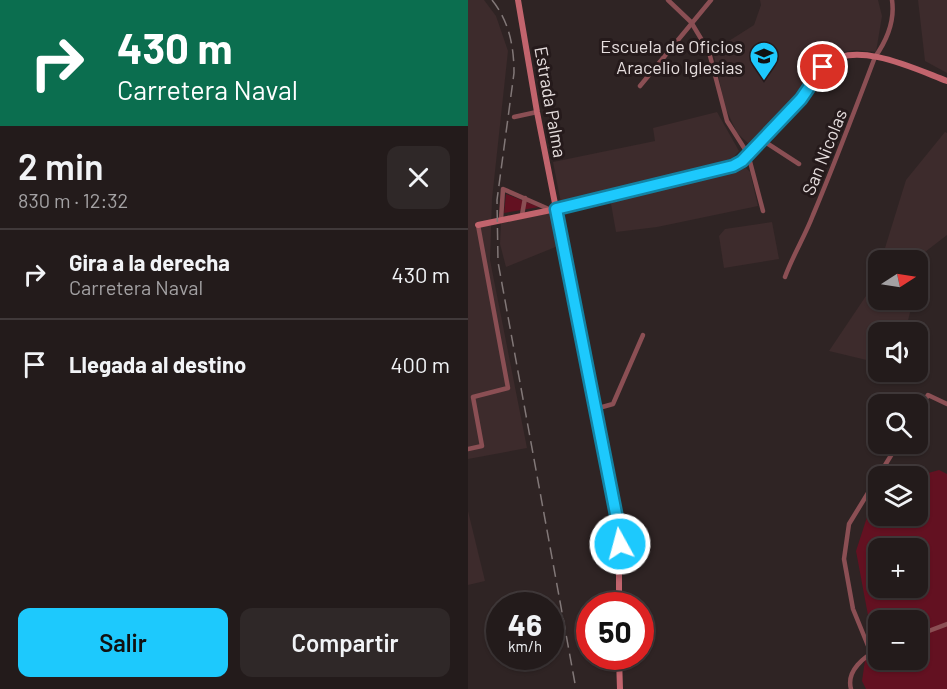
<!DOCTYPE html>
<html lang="es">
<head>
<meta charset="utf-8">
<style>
  body { margin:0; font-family:Barlow,sans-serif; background:#2f2828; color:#f1f3f6; height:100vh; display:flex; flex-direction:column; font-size:22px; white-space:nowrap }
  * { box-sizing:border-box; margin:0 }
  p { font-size:20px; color:#a3a1a3 }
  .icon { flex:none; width:33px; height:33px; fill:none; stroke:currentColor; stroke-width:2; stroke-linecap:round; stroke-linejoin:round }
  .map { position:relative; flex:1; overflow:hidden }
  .panel { display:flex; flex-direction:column; background:#231b1b; width:468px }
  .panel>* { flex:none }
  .top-card { background:#0b6e4f; color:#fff; overflow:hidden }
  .needle { width:39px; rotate:78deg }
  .fabs { position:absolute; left:400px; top:250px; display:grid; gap:12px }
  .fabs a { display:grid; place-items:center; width:60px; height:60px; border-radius:12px; background:#231b1b; box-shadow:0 2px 4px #0004,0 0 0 2px #40393a; font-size:30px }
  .speed { position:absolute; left:18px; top:592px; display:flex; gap:12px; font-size:30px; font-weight:700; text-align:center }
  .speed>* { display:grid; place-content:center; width:78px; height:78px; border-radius:50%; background:#231b1b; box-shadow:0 2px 4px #0004,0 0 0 2px #40393a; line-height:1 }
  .speed small { font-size:15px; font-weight:400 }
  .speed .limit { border:9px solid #d22; background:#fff; color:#111 }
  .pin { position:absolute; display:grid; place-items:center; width:51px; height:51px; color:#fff; margin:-26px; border:3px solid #fff; border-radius:50%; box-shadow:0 2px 6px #0007 }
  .me { position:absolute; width:66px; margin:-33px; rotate:353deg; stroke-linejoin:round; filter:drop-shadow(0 0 4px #0008) }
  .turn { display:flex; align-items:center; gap:21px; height:126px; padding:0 18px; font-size:27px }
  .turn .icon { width:78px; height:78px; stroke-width:2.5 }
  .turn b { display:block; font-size:42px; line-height:51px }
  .round { display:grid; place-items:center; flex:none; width:63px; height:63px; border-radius:12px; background:#2f2828 }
  .summary { display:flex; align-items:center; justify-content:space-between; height:102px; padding:0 18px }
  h1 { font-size:36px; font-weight:600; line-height:45px }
  .button { display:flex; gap:12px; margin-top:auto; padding:12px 18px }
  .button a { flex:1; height:69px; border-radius:12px; background:#1dc9fd; color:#111; font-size:24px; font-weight:600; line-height:69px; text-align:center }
  .button a+a { background:#2f2828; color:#f1f3f6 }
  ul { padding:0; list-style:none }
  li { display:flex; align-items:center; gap:18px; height:90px; padding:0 18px; border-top:2px solid #40393a }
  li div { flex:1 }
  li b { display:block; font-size:22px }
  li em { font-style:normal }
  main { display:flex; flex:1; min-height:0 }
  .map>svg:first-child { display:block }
</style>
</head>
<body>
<main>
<section class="panel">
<div class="top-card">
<div class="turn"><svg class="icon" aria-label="right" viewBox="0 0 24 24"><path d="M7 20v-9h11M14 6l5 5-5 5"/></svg><div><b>430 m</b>Carretera Naval</div></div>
</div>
<div class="summary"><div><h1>2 min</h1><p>830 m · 12:32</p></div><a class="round"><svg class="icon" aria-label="close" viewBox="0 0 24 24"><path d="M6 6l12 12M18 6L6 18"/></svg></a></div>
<ul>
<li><svg class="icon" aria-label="right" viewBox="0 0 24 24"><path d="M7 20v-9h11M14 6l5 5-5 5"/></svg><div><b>Gira a la derecha</b><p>Carretera Naval</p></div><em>430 m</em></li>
<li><svg class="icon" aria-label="arrive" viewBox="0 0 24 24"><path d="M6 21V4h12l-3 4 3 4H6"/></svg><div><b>Llegada al destino</b></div><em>400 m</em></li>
</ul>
<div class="button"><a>Salir</a><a>Compartir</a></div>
</section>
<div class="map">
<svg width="479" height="689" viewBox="0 0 479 689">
  <rect width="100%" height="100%" fill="#2f2424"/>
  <g fill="#3d2b2c">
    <path d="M 0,0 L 16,0 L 28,16 L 40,51 L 24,199 L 22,260 L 59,448 L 0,459 Z"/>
    <path d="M 292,0 L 410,0 L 414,16 L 408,52 L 387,50 L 370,53 L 357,59 L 323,104 L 283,146 L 269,133 L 257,107 L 245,51 L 286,25 L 293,5 Z"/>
    <path d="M 450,0 L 479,0 L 479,73 L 457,61 Z"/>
    <path d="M 249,112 L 271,151 L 262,161 L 93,203 L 85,162 L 187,141 L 185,128 Z"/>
    <path d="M 477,132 L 479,133 L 479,235 L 457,252 L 450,279 L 450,261 L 413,261 L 438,180 Z"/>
    <path d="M 278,168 L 282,172 L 290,206 L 189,227 L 148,232 L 142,198 Z"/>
    <path d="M 83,213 L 90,246 L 38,267 L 32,244 L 33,223 Z"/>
    <path d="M 304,222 L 311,259 L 256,268 L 251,236 L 257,229 Z"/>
    <path d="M 411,267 L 411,300 L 445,300 L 437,333 L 411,333 L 411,363 L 361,351 L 402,290 Z"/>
    <path d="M 0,511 L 17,581 L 0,585 Z"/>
  </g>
  <g fill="#631121" fill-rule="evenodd">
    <path d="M 38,194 L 71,207 L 36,213 Z"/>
    <path d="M 471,470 L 479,474 L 479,689 L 398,689 L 394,681 L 402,626 L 388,551 L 401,511 L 411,500 L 411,516 L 450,516 L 450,477 L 446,477 ZM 411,549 L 450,549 L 450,588 L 411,588 ZM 411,621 L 450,621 L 450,660 L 411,660 Z"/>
  </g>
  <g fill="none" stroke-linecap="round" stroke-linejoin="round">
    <g stroke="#8b4f54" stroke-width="4.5">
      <path d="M 200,0 L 223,22 L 241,52 L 259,121 L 280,154 L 295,211"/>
      <path d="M 172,86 L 243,0"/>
      <path d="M 46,117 L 69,112"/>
      <path d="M 294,140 L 331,164"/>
      <path d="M 54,215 L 57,198"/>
      <path d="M 33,219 L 35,189 L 83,210"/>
      <path d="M 317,277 C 325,255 337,236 345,215 C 367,163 387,110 407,57 C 419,40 427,20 424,0"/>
      <path d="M 127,409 L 145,404 L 175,335"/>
      <path d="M 450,412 L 460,395 L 479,404"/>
      <path d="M 0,449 L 14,446 L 5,397 L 40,388 L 10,225"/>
      <path d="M 450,635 L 479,624"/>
      <path d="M 403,653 L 385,609 L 376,559 L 381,524 L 430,444"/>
      <path d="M 383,689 C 378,671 396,656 411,650"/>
    </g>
    <g stroke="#c2646d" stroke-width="6">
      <path d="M 50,0 L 69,112 L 151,529 L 151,606"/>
      <path d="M 10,225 L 88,209 L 265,166 L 274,161 C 293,141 313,121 331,100 C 341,89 347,72 359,63 C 391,41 447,69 479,81"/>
      <path d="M 151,657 L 152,689"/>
    </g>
    <path stroke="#827878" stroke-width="1.5" stroke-dasharray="12 6" stroke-linecap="butt" d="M 24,0 C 41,21 46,46 46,73 L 29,200 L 30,262 L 108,689"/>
  </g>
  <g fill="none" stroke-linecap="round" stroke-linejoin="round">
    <g stroke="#1383a4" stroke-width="15">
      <path id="route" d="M 152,544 L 151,529 L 88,209 L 265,166 L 274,161 L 333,99 L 355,67"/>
    </g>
    <use href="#route" stroke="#1dc9fd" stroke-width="10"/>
  </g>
  <defs>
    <g id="school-pin" transform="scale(1.5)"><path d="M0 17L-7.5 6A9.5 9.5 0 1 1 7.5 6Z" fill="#1dc9fd" stroke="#251a1b"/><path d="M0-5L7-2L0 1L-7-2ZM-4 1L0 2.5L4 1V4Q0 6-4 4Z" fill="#111"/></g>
  </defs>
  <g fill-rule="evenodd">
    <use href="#school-pin" x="296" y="56"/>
  </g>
  <g text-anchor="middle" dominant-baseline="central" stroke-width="6" stroke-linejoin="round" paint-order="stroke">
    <g font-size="18" fill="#e6dede" stroke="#251a1b" text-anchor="end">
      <text x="275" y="46">Escuela de Oficios<tspan x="275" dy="21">Aracelio Iglesias</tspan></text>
    </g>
    <g font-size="18" fill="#e6dede" stroke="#251a1b">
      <text transform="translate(83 102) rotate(80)">Estrada Palma</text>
      <text transform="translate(356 152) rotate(-68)">San Nicolas</text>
    </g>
  </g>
</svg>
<div class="fabs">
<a><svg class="needle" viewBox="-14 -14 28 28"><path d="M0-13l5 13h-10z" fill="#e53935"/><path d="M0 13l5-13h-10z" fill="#a3a1a3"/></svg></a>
<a><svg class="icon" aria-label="sound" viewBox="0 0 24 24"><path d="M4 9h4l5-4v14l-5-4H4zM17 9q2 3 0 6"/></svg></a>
<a><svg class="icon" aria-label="search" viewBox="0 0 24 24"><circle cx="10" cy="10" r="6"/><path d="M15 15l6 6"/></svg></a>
<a><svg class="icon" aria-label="layers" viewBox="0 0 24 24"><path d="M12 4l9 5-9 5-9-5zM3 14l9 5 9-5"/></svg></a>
<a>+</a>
<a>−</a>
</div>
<div class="speed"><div>46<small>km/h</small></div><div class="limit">50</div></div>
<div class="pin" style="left:355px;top:67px;background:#d93025"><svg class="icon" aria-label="arrive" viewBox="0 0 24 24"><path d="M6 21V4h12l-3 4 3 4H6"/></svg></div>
<svg class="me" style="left:152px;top:544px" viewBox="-20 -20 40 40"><circle r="17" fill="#1dc9fd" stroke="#fff" stroke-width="3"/><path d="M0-11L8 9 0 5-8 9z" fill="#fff"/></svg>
</div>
</main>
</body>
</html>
